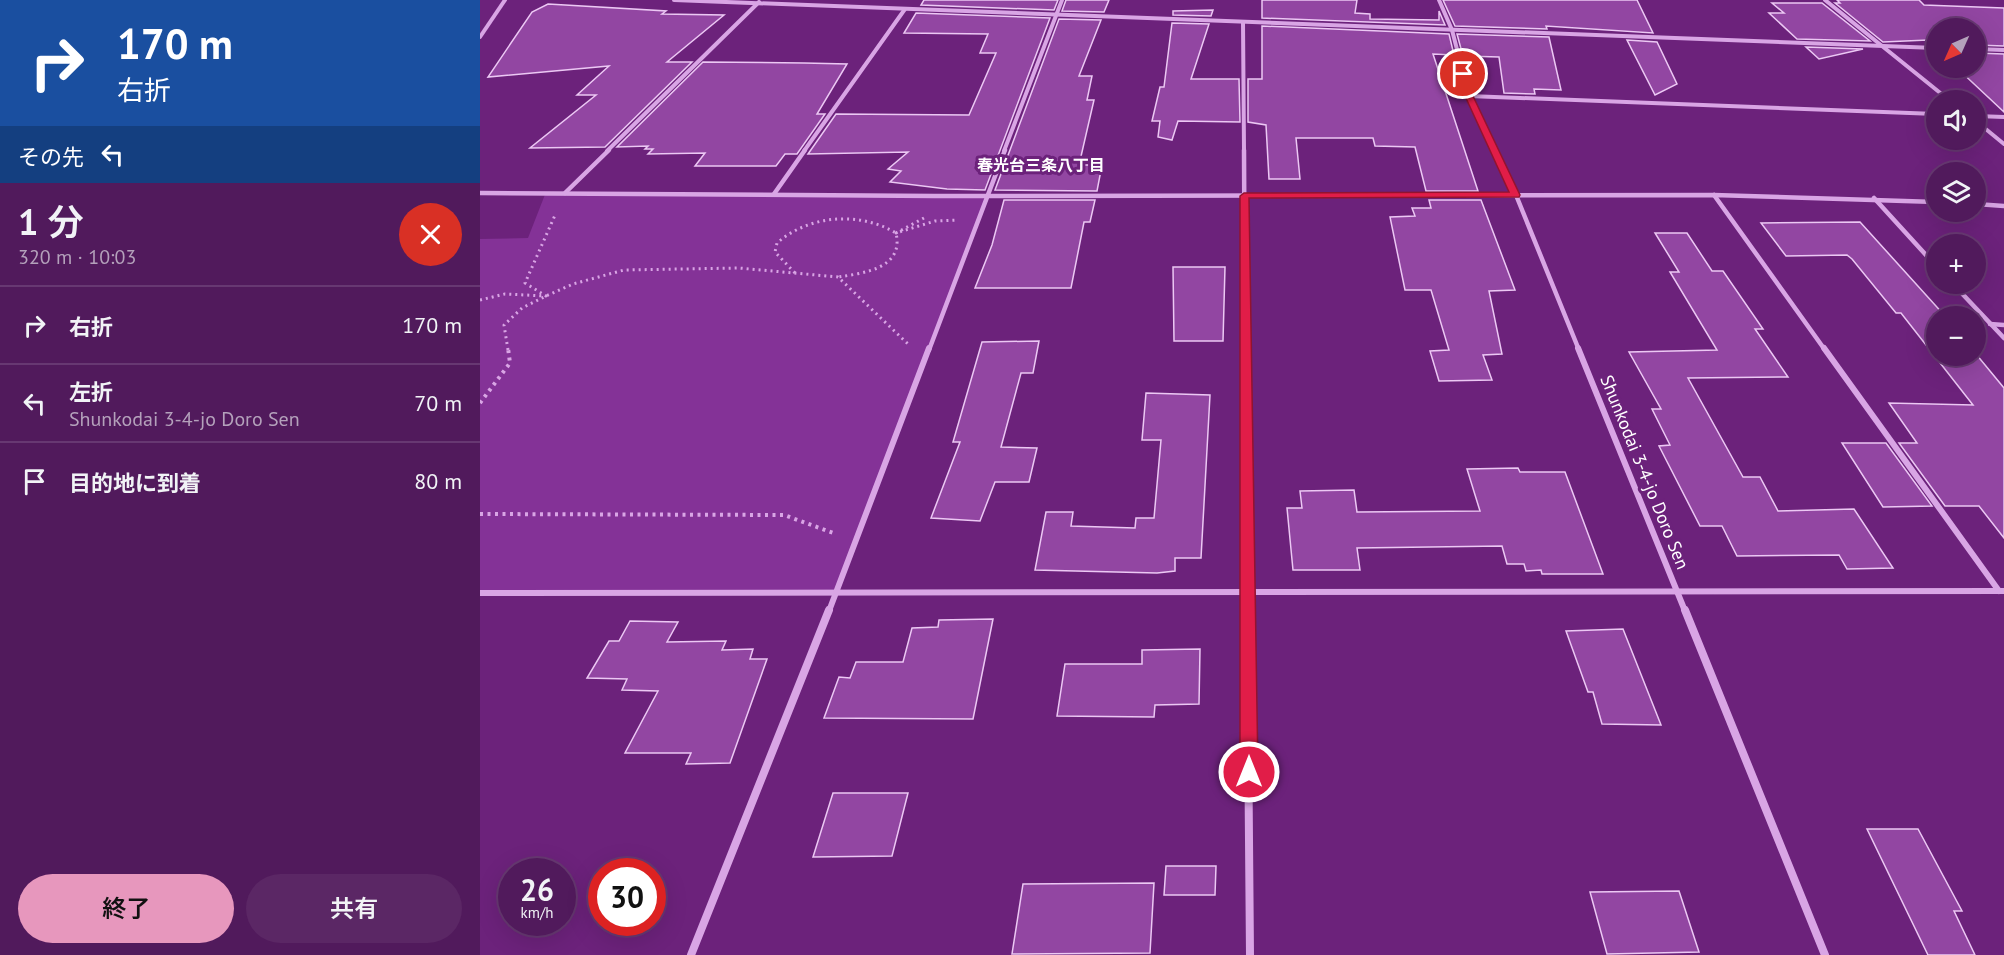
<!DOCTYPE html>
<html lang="ja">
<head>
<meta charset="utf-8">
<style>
  body { margin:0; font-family:"PT Sans","Noto Sans JP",sans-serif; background:#5b2765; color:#f1f3f6; height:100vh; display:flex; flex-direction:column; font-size:22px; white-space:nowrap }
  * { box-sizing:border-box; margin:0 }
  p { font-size:20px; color:#b4a1bb }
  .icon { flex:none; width:33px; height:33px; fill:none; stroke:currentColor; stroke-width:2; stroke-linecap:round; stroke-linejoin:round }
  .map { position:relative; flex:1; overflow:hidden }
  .drawer { display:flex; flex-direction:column; background:#511a5c; width:480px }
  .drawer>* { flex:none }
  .top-card { background:#1a4fa0; color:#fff; overflow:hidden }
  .needle { width:39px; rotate:225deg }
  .buttons { position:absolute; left:1446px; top:18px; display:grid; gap:12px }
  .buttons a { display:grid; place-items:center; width:60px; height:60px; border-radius:50%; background:#511a5c; box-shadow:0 6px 24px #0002,0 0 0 2px #673872; font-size:30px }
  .speed { position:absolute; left:18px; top:858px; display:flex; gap:12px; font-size:30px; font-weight:700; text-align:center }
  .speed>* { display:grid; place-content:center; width:78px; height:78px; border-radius:50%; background:#511a5c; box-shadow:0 6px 24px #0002,0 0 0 2px #673872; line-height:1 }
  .speed small { font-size:15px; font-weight:400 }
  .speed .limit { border:9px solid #d22; background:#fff; color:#111 }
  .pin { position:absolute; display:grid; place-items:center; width:51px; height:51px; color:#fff; margin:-26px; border:3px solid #fff; border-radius:50%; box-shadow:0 2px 6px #0007 }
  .me { position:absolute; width:66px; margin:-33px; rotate:0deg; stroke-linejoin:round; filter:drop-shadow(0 0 4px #0008) }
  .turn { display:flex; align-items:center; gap:21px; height:126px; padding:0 18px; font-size:27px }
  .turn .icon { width:78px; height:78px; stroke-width:2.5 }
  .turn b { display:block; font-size:42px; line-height:51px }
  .then { display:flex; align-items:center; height:57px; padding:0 18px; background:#0003; gap:12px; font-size:22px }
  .round { display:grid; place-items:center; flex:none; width:63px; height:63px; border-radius:32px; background:#5b2765 }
  .head { display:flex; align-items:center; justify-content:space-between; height:102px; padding:0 18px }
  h1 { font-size:36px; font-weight:600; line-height:45px }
  .button { display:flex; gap:12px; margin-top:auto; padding:12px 18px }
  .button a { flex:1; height:69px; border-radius:36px; background:#e797bd; color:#111; font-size:24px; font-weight:600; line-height:69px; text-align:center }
  .button a+a { background:#5b2765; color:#f1f3f6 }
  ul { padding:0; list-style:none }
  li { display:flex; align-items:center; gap:18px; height:78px; padding:0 18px; border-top:2px solid #673872 }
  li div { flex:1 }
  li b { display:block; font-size:22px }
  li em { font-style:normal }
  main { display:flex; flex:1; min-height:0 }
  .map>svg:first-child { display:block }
</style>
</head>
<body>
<main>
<section class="drawer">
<div class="top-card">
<div class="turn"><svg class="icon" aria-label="right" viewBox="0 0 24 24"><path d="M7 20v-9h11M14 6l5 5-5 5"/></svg><div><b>170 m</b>右折</div></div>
<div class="then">その先<svg class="icon" aria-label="left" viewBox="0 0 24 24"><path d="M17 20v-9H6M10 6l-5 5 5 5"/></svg></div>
</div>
<div class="head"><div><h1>1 分</h1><p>320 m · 10:03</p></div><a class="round" style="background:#d93025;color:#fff"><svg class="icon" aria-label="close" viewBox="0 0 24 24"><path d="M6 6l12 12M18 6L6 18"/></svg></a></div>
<ul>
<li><svg class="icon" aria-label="right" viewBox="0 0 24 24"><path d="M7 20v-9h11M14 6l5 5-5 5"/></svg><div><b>右折</b></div><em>170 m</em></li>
<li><svg class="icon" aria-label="left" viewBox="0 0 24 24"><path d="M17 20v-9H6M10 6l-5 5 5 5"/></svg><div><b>左折</b><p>Shunkodai 3-4-jo Doro Sen</p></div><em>70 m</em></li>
<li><svg class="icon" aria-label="arrive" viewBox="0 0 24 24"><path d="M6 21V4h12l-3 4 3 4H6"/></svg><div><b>目的地に到着</b></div><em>80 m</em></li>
</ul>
<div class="button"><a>終了</a><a>共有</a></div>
</section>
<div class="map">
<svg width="1524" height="955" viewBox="0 0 1524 955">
  <rect width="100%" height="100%" fill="#6c227b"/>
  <path fill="#843297" d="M 66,192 L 509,195 L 356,593 L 0,593 L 0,239 L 48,238 Z"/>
  <g fill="#9246a2" stroke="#ecc8f4" stroke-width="1.5">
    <path d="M 444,0 L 578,0 L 574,10 L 441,5 Z"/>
    <path d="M 586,0 L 629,0 L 624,12 L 582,11 Z"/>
    <path d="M 782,0 L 877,0 L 875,13 L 890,14 L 890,19 L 959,20 L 959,11 L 965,25 L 782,18 Z"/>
    <path d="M 963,0 L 1157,0 L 1173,33 L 1066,26 L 1067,29 L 975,26 Z"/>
    <path d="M 1357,0 L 1439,0 L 1444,5 L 1524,8 L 1524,46 L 1496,45 L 1496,28 L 1456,28 L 1456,44 L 1448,40 L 1403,42 L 1355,3 L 1360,3 Z"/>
    <path d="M 1292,3 L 1342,3 L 1390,41 L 1317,39 L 1289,13 L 1304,13 Z"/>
    <path d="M 68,4 L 186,11 L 182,14 L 244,15 L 187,62 L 212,62 L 125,147 L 50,148 L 116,95 L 97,95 L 129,66 L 8,77 L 52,12 Z"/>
    <path d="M 733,10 L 731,16 L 693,15 L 693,11 Z"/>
    <path d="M 436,13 L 570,18 L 505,190 L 467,189 L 410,182 L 421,171 L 408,169 L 428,152 L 328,154 L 356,114 L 489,115 L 516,53 L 500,53 L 508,34 L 424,33 Z"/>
    <path d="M 579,19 L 621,20 L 599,76 L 612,76 L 607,100 L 614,100 L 599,165 L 622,165 L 617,191 L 515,190 Z"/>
    <path d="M 692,23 L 729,24 L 711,79 L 759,79 L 760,122 L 698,121 L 692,140 L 678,137 L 680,121 L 672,121 L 680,87 L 684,87 Z"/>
    <path d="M 782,26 L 969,34 L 974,55 L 953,54 L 998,191 L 946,191 L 935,147 L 895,146 L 893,138 L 816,138 L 820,179 L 789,179 L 786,125 L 768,122 L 768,79 L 782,79 Z"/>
    <path d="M 977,34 L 1069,37 L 1081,90 L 1054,89 L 1055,94 L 1024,93 L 1019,57 L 983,56 Z"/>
    <path d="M 1147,40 L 1177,42 L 1197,84 L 1175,95 Z"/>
    <path d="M 1326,47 L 1383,49 L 1339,59 Z"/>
    <path d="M 1496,53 L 1524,54 L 1524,112 L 1477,68 L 1496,68 Z"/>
    <path d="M 223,62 L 324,63 L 367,64 L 337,114 L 345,114 L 317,154 L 305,154 L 296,166 L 215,166 L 225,153 L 168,154 L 173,149 L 165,149 L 168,146 L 137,147 Z"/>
    <path d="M 524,200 L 615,200 L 610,222 L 604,222 L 591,288 L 495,288 L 512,245 Z"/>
    <path d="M 949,200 L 1001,200 L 1035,290 L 1009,291 L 1022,354 L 1003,355 L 1012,380 L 959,381 L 950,351 L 969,350 L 951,290 L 925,290 L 910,217 L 935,216 L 932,208 L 951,208 Z"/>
    <path d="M 1380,222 L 1465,316 L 1456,316 L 1456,356 L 1496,354 L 1524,388 L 1524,538 L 1499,506 L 1465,506 L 1419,443 L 1437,443 L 1409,403 L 1493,405 L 1421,313 L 1416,313 L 1372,259 L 1367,255 L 1306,256 L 1281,223 Z"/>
    <path d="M 1175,233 L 1207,233 L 1232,271 L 1243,271 L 1283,329 L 1275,329 L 1308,377 L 1208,378 L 1263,477 L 1280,477 L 1298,511 L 1374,509 L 1413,568 L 1367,569 L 1359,555 L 1257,556 L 1242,526 L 1220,526 L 1179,446 L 1190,445 L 1172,409 L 1181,409 L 1149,352 L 1237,350 L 1190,272 L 1199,272 Z"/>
    <path d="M 693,267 L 745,267 L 743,341 L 694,341 Z"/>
    <path d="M 559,341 L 553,373 L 541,373 L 521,447 L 557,448 L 549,482 L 515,482 L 500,521 L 451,518 L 480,442 L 473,442 L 502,342 Z"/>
    <path d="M 666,393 L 730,395 L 721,558 L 695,558 L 695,571 L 677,573 L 555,570 L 566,512 L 593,512 L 591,526 L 655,528 L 656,518 L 674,518 L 681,440 L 662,440 Z"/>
    <path d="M 1362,443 L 1406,443 L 1452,506 L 1403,507 Z"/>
    <path d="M 1038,468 L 1040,472 L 1085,472 L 1123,574 L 1062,574 L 1061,570 L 1046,571 L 1044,564 L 1027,564 L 1022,546 L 877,548 L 880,570 L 813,570 L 807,508 L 822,508 L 820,491 L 874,490 L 877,512 L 1000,511 L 987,469 Z"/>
    <path d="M 513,619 L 493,719 L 344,718 L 359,677 L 370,678 L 376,662 L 423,662 L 432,628 L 458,627 L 459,620 Z"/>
    <path d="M 150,621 L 198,622 L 187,642 L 246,641 L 242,650 L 273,649 L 270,659 L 287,659 L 250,763 L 206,764 L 211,753 L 145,753 L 178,691 L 142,690 L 147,679 L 107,678 L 129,641 L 139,641 Z"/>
    <path d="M 1143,629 L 1181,725 L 1122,724 L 1113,692 L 1108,692 L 1086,631 Z"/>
    <path d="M 720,649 L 719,704 L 675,705 L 674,717 L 577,716 L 585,664 L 662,664 L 662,650 Z"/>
    <path d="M 353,793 L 428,793 L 412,856 L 333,857 Z"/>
    <path d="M 1387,829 L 1438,829 L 1482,911 L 1474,911 L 1495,955 L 1448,955 Z"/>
    <path d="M 686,866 L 736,866 L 735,895 L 684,895 Z"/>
    <path d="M 674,883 L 670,953 L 532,954 L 543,884 Z"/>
    <path d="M 1199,891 L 1219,952 L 1127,954 L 1110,892 Z"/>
  </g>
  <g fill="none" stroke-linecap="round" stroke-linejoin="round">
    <g stroke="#d9a5e5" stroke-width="3" stroke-dasharray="2 4" stroke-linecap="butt">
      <path d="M 444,218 L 416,233 L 455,221 L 478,220"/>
      <path d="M 315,273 L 295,252 L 297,243 C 329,215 379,211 416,233 C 424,268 385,273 358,277"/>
      <path d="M 0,300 L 25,294 L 66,296 L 45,283 L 76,213"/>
      <path d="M 28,350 L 24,325 L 42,308 L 66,296 L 93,284 L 144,270 L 259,268 L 358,277 L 428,344"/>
    </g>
    <g stroke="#d9a5e5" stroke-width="4" stroke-dasharray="3 4.5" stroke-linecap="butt">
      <path d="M 0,403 L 30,363 L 28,348"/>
      <path d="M 0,514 L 304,515 L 356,534"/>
    </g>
    <g stroke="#d9a5e5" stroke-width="4">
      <path d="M 194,0 L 1456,48"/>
      <path d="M 959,0 L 972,30 L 989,96 L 1015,151"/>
      <path d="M 1345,0 L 1469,100"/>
      <path d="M 763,22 L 764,151"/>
      <path d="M 0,37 L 25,0"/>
      <path d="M 1496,49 L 1524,50"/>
      <path d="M 989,96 L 1456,114"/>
      <path d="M 1496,116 L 1524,117"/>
      <path d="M 1496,121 L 1524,144"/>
      <path d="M 127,151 L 279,2"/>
      <path d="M 324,151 L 425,9"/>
      <path d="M 524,151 L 582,0"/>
    </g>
    <g stroke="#d9a5e5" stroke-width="4.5">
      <path d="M 764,150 L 765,350"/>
      <path d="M 1015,150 L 1036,195 L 1099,350"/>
      <path d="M 0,193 L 455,196 L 1234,195 L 1456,202"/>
      <path d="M 85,193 L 129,150"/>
      <path d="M 294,194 L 325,150"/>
      <path d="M 1234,195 L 1345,350"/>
      <path d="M 1394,198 L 1456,266"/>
      <path d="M 1496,204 L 1524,206"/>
      <path d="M 1473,284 L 1524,338"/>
      <path d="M 1510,324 L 1524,325"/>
      <path d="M 449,350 L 525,150"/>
    </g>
    <g stroke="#d9a5e5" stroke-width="6">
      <path d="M 765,348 L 767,611"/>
      <path d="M 1098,348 L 1205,611"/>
      <path d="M 1344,348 L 1519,591"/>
      <path d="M 0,593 L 1524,591"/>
      <path d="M 349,611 L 449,348"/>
    </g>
    <g stroke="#d9a5e5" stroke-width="8">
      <path d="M 767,610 L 770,955"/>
      <path d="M 1205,610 L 1345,955"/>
      <path d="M 211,955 L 349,610"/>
    </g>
  </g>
  <path fill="#e11d48" stroke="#92132f" stroke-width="1.5" d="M 983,72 L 987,74 L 993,96 L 1040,195 L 1039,197 L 769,198 L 778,772 L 776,778 L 769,780 L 763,778 L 760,772 L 760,196 L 764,193 L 1029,192 L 985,96 L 979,74 Z"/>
  <g text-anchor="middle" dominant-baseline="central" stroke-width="6" stroke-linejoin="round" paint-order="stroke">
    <g font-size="16" font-weight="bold" fill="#fff" stroke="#6c227b">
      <text x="561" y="165">春光台三条八丁目</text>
    </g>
    <g font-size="18" fill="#fff" stroke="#6c227b">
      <text transform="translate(1165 472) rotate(68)">Shunkodai 3-4-jo Doro Sen</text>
    </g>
  </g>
</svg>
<div class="buttons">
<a><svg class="needle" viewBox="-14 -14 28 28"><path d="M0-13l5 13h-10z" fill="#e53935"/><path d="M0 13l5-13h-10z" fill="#b4a1bb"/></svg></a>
<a><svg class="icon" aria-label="sound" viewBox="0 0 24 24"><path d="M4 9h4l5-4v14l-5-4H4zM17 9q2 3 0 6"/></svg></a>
<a><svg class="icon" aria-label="layers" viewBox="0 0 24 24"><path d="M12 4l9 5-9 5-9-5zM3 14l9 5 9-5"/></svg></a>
<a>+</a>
<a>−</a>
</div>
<div class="speed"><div>26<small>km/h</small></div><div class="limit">30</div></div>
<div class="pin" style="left:983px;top:74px;background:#d93025"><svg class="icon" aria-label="arrive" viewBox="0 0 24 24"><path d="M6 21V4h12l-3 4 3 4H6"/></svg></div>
<svg class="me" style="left:769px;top:772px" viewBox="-20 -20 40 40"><circle r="17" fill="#e11d48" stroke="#fff" stroke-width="3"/><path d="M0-11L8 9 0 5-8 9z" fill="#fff"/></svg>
</div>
</main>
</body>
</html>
